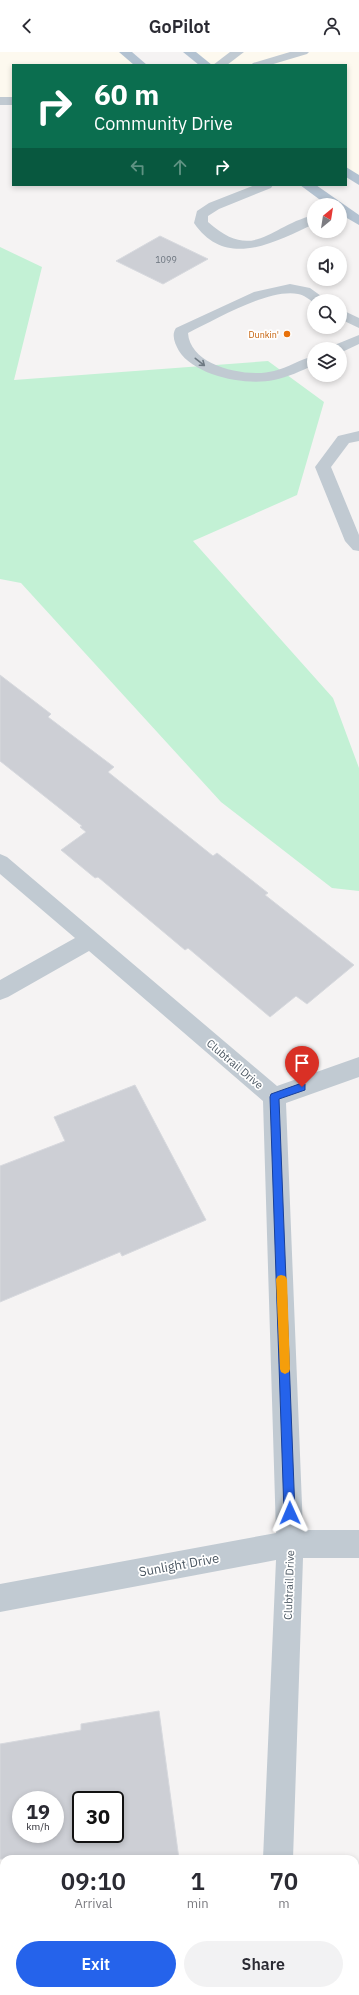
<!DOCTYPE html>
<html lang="en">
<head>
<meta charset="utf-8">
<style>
  body { margin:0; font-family:"IBM Plex Sans",sans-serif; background:#f2f2f3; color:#2b2b33; height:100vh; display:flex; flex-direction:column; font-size:15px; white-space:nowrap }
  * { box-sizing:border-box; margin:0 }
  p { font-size:13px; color:#7c7c81 }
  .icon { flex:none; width:22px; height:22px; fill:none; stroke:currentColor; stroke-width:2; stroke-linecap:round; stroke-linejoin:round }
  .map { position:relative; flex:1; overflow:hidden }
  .drawer { position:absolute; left:0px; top:1803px; width:359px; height:140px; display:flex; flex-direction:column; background:#fff; border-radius:12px 12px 0 0; box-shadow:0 2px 6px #0003 }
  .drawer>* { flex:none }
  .banner { position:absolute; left:12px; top:12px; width:335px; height:122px; border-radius:0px; box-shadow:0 2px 6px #0003; background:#0b6e4f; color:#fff; overflow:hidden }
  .needle { width:26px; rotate:30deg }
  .tools { position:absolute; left:307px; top:146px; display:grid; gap:8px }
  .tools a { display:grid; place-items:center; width:40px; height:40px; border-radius:50%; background:#fff; box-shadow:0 2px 6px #0003; font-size:20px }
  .speed { position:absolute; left:12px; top:1739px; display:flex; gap:8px; font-size:20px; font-weight:700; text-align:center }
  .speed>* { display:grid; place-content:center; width:52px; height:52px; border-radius:50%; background:#fff; box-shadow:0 2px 6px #0003; line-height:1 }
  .speed small { font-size:10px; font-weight:400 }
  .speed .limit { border:2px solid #111; border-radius:6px; background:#fff; color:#111 }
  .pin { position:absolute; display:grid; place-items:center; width:34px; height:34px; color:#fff; margin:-41px -17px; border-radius:50% 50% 50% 0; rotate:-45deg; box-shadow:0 0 4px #0007 }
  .pin .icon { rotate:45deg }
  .me { position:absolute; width:44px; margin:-22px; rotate:359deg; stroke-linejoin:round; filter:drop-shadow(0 0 3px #0008) }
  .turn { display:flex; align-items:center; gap:14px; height:84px; padding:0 16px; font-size:18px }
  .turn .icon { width:52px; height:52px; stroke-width:2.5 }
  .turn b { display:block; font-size:28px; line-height:34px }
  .lanes { display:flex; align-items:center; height:38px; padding:0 16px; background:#0003; justify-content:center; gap:20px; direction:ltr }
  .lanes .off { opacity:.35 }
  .eta { display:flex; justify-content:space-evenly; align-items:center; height:68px; text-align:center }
  .eta b { font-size:24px; font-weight:600; line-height:28px }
  .cta { display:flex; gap:8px; margin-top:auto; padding:8px 16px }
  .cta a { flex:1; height:46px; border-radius:24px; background:#2563eb; color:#fff; font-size:16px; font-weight:600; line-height:46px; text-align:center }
  .cta a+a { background:#f2f2f3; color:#2b2b33 }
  header { display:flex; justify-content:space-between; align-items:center; height:52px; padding:0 16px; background:#fff; font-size:18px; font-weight:600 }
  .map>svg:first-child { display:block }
</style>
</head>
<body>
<header><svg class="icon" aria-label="back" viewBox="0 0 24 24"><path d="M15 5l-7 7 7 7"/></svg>GoPilot<svg class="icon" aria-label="person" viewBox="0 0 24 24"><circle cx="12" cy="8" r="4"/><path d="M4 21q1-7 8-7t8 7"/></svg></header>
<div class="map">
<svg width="359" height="1943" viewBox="0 0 359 1943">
  <rect width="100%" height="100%" fill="#f5f3f3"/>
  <g fill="#fdf9ef">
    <path d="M 0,0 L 125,0 L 141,13 L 13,13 L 13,49 L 0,52 Z"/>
    <path d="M 189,0 L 359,0 L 359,129 L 346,119 L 346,13 L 206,13 Z"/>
  </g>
  <path fill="#c3f1d5" d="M 0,195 L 42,215 L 14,328 L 268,309 L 324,350 L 297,443 L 193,489 L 333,646 L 359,716 L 359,839 L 332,836 L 221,750 L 21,531 L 0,527 Z"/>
  <g fill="#cdcfd5" stroke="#d7d9de" fill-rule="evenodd">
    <path d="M 160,184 L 208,207 L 163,232 L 116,209 Z"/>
    <path d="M 0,623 L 51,662 L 48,665 L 114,715 L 108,720 L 213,804 L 217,801 L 268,841 L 265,843 L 354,913 L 307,952 L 296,944 L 270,965 L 188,896 L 185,898 L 98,825 L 95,826 L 61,798 L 86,780 L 80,775 L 82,774 L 0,709 Z"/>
    <path d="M 135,1033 L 206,1168 L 122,1204 L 120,1200 L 0,1250 L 0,1114 L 65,1089 L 54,1065 Z"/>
    <path d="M 159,1659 L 179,1807 L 0,1807 L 0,1692 L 81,1678 L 81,1672 ZM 21,1748 L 55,1748 L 55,1782 L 21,1782 ZM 81,1748 L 115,1748 L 115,1782 L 81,1782 Z"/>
  </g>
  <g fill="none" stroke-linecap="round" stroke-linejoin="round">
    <g fill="#c1cad2" fill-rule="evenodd">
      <path d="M 230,0 L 244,0 L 227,13 L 213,13 Z"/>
      <path d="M 290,0 L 309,0 L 307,2 L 270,13 L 251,13 L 253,11 Z"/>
      <rect x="0" y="45" width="13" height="8"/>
      <path d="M 255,133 L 273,133 L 271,136 L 219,157 L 208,164 L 208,170 C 254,211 269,174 314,163 L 314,172 C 275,190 226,218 194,171 L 197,159 L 209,151 Z"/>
      <path d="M 290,232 L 310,236 L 328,249 L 314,249 L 314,251 C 309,247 304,243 298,242 C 269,236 215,268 188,281 C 190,315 248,326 274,319 C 288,316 300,307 314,304 L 314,313 C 301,319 288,325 274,328 C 246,334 195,324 179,299 C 175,292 171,283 176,276 L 254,240 Z"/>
      <path d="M 340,257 L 359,266 L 359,276 L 340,267 Z"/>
      <path d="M 359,283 L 359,292 L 340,301 L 340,297 L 330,297 L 332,294 Z"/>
      <path d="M 359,379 L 359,389 L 349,391 L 331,415 L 359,483 L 359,499 L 353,498 L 345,489 L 315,415 L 338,384 Z"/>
      <path d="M 0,802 L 7,805 L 277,1034 L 359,1005 L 359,1025 L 286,1051 L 303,1478 L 359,1478 L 359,1506 L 303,1506 L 293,1807 L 263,1807 L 276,1508 L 0,1560 L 0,1532 L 276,1481 L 263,1049 L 89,899 L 8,945 L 0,948 L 0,928 L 75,886 L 0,822 Z"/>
      <rect x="268" y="1939" width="32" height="4"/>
    </g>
    <g fill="#b3c2d1" fill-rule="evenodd">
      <path d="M 119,0 L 132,0 L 147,13 L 134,13 Z"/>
      <path d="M 183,0 L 196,0 L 212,13 L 199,13 Z"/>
      <path d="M 346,115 L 359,123 L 359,133 L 346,125 Z"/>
      <path d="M 300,133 L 316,133 L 359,163 L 359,173 L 340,162 L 340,153 L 327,153 Z"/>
    </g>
  </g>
  <defs><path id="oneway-shaft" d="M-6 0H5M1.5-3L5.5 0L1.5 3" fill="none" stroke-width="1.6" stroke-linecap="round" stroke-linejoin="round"/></defs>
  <use stroke="#6e7983" href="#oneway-shaft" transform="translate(200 310) rotate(38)"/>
  <path fill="#2563eb" stroke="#184099" d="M 302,1031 L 305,1032 L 305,1038 L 279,1047 L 295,1461 L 294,1465 L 290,1467 L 286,1465 L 284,1461 L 270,1045 L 271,1042 Z"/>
  <path fill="#f59e0b" d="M 281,1223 L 285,1224 L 287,1227 L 290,1317 L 289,1320 L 285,1322 L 281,1320 L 280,1317 L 276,1227 L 278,1224 Z"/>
  <circle fill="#e8710a" stroke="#fff" stroke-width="1.5" cx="287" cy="282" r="4"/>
  <g text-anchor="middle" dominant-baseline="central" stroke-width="3.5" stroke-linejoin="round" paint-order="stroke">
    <g font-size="9" fill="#6b747e">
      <text x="166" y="207">1099</text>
    </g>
    <g font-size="9" fill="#c56008" stroke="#fff" text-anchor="end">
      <text x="279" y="282">Dunkin'</text>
    </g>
    <g font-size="11" fill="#4a5661" stroke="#fff">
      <text transform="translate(235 1012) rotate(40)">Clubtrail Drive</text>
      <text transform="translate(289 1533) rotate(-88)">Clubtrail Drive</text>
    </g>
    <g font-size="13" fill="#4a5661" stroke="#fff">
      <text transform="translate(179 1513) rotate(-10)">Sunlight Drive</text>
    </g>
  </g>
</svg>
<div class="tools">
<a><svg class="needle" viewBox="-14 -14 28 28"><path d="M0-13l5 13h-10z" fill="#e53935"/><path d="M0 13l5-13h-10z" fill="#7c7c81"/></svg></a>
<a><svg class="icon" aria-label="sound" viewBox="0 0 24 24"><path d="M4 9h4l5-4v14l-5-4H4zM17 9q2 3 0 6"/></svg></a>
<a><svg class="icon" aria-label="search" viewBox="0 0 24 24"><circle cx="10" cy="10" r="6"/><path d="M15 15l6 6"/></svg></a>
<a><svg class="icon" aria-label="layers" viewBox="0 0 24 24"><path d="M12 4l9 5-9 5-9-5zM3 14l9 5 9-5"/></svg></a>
</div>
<div class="speed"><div>19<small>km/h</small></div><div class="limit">30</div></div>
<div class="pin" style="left:302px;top:1035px;background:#d93025"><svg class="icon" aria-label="arrive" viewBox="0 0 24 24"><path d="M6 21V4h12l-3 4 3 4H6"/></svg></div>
<svg class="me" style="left:290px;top:1461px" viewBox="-20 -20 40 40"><path d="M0-17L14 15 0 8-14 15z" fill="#2563eb" stroke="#fff" stroke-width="4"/></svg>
<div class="banner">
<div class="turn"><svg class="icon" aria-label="right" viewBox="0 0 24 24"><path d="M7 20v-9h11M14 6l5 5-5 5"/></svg><div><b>60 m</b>Community Drive</div></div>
<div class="lanes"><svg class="icon off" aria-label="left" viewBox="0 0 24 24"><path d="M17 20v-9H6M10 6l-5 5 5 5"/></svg><svg class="icon off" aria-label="ahead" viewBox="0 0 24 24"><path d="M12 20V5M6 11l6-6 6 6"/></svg><svg class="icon" aria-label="right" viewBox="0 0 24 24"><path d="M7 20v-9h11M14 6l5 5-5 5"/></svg></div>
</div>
<section class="drawer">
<div class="eta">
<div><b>09:10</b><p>Arrival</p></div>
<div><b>1</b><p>min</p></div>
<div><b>70</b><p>m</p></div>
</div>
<div class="cta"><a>Exit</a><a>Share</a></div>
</section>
</div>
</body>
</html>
